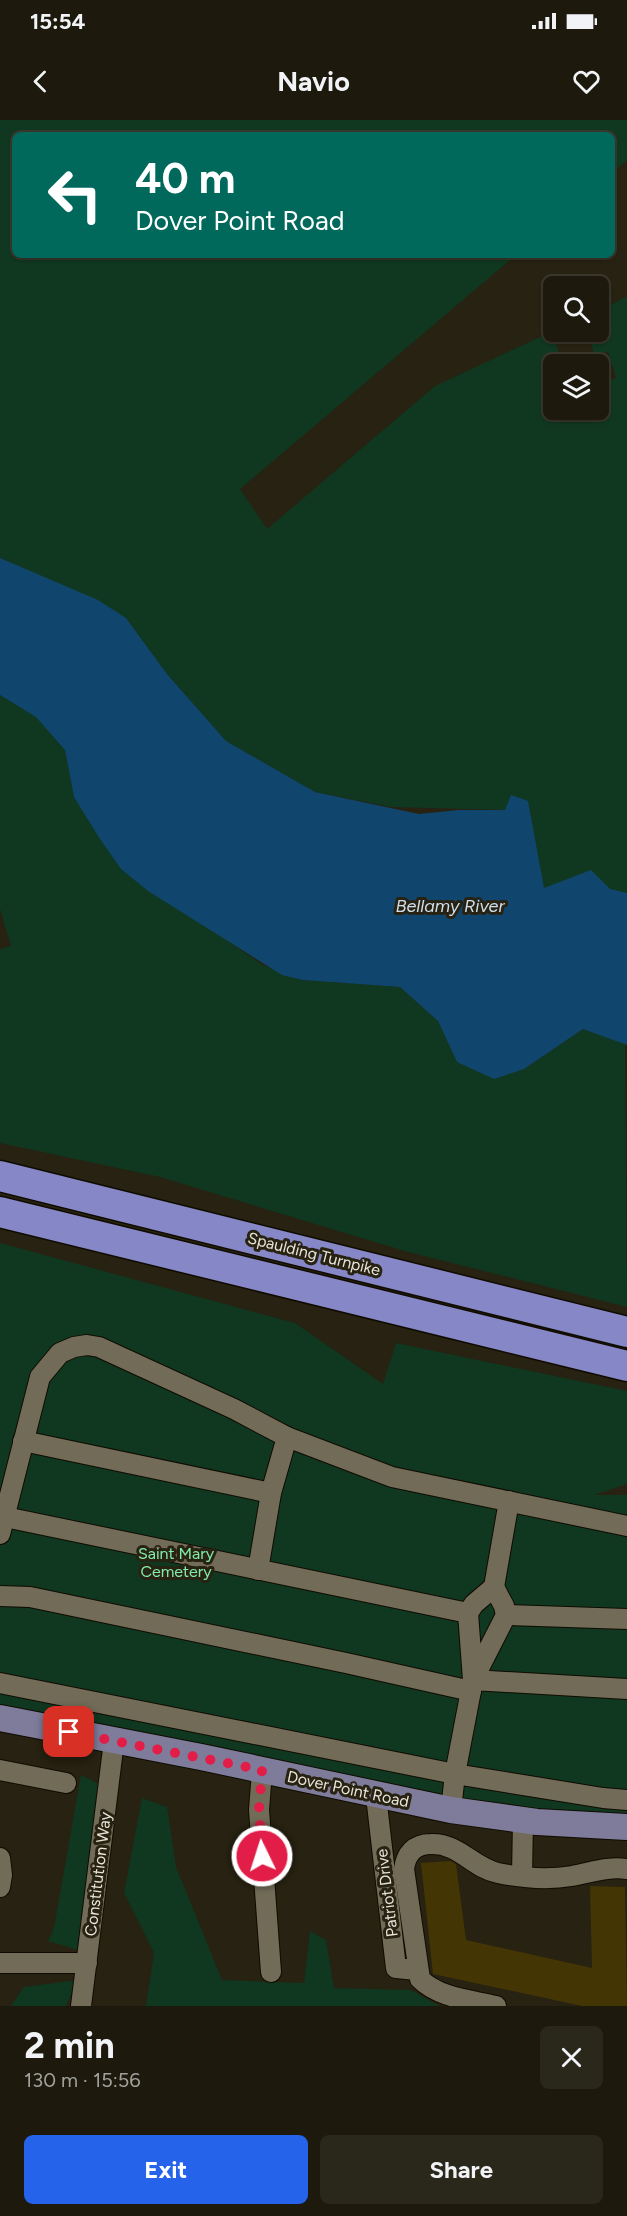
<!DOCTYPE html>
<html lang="en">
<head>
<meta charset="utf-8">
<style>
  body { margin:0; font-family:Figtree,sans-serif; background:#2a271b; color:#f1f3f6; height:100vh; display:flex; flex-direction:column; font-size:22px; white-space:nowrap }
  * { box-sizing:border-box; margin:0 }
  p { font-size:20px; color:#a0a19d }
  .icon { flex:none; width:33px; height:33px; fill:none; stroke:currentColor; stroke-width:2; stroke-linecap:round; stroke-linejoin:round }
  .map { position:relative; height:1886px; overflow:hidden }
  .panel { display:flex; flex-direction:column; background:#1d1a0d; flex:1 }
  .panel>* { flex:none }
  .guide { position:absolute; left:12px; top:12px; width:603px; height:126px; border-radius:9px; box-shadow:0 2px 4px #0004,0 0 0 2px #3b382e; background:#00695c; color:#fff; overflow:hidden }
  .tools { position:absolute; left:543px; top:156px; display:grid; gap:12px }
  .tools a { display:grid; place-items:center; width:66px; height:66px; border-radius:9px; background:#1d1a0d; box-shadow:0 2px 4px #0004,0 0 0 2px #3b382e; font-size:30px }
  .pin { position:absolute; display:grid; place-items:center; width:51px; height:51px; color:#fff; margin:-26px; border-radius:12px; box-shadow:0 3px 9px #0006 }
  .me { position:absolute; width:66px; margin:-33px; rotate:356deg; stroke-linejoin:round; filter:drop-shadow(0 0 4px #0008) }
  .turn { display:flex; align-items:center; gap:21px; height:126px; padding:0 24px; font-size:27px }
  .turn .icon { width:78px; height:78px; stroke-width:2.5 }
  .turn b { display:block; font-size:42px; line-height:51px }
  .round { display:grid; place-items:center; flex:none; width:63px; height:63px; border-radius:9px; background:#2a271b }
  .overview { display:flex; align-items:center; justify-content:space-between; height:102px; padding:0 24px }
  h1 { font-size:36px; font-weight:700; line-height:45px }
  .primary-button { display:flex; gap:12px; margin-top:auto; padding:12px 24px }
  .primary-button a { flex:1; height:69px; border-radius:9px; background:#2563eb; color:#fff; font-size:24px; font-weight:700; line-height:69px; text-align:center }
  .primary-button a+a { background:#2a271b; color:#f1f3f6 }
  .status { display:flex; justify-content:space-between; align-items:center; height:42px; padding:0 30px; background:#1d1a0d; direction:ltr }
  .status svg { height:16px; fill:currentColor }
  header { display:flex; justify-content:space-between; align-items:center; height:78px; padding:0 24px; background:#1d1a0d; font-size:27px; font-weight:700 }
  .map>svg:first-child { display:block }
</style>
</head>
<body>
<div class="status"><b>15:54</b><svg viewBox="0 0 49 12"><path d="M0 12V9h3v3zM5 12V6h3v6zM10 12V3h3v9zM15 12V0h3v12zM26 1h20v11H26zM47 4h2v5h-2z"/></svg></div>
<header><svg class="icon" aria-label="back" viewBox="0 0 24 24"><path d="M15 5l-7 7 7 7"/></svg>Navio<svg class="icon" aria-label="heart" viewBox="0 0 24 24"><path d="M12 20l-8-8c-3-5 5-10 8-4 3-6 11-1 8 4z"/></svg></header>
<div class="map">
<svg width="627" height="1886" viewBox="0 0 627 1886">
  <rect width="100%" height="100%" fill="#272211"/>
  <g fill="#103720">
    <path d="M 0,0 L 627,0 L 627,40 L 612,53 L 612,15 L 15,15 L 15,135 L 516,135 L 240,369 L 267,409 L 435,266 L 553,211 L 561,242 L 545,250 L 553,272 L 554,290 L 598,290 L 599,264 L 616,258 L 608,232 L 594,235 L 589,212 L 598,212 L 599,192 L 627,176 L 627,779 L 544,769 L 506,690 L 391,687 L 315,672 L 226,621 L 167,554 L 126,498 L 0,438 Z"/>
    <path d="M 0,575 L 37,597 L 65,630 L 74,677 L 213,811 L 263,845 L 303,860 L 400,867 L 438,901 L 457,942 L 524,949 L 583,909 L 625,923 L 627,1187 L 408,1132 L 160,1057 L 0,1023 L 0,829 L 11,826 L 0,789 Z"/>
    <path d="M 0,1123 L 295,1203 L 383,1264 L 396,1223 L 627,1271 L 627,1364 L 594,1375 L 627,1375 L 627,1698 L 561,1693 L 466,1681 L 0,1585 Z"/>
    <path d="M 81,1655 L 99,1664 L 81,1831 L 48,1821 L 54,1808 Z"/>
    <path d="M 142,1678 L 167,1687 L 176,1747 L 222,1860 L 304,1863 L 310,1811 L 326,1820 L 334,1868 L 411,1870 L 439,1886 L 146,1886 L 154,1833 L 124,1773 Z"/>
    <path d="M 77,1860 L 66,1886 L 11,1886 L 24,1867 Z"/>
  </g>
  <path fill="#10466e" d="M 0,438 L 98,480 L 126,498 L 167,554 L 226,621 L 315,672 L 419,694 L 459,690 L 505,690 L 511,675 L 528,681 L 544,768 L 591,750 L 610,769 L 627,773 L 627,925 L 583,909 L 524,949 L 494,959 L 457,942 L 438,901 L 400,867 L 303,860 L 282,855 L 148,771 L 121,749 L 100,719 L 74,677 L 65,630 L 36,597 L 0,575 Z"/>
  <path fill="#443505" d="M 450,1741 L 456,1744 L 466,1820 L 592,1848 L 590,1766 L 625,1767 L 627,1886 L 582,1886 L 433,1854 L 421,1743 Z"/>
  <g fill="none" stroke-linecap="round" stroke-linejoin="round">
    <g stroke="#100b00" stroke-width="22">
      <g id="minor">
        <path d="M 287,1317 L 392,1357 L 627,1406"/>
        <path d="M 23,1321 L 271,1373"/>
        <path d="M 5,1397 L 468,1493"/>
        <path d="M 0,1414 L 40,1257 L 60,1233 L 74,1227 L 87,1225 L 99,1227 L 234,1289 L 287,1317 L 271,1373 L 258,1450"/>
        <path d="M 494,1467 L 509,1381"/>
        <path d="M 0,1476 L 30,1477 L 346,1543 L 471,1571"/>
        <path d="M 506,1495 L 627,1499"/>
        <path d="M 0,1563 L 455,1654 L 603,1678 L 627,1680"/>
        <path d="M 0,1650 L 66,1663"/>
        <path d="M 262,1651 L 259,1690 L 271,1852"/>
        <path d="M 376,1676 L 396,1848 L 417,1850"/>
        <path d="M 451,1690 L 455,1654 L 473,1560 L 506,1495 L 504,1486 L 494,1467 L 474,1484 L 468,1493 L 473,1560 L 627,1569"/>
        <path d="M 0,1738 L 2,1755 L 0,1767"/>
        <path d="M 522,1756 L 523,1700"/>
        <path d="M 0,1843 L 87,1843"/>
        <path d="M 81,1886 L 114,1621"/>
        <path d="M 496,1886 C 471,1880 439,1878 420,1859 L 404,1749 C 406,1734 414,1724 431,1724 C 459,1723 473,1748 498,1753 C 522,1758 548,1760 572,1756 C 590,1753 608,1746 627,1749"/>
      </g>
    </g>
    <g stroke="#100b00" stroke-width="28">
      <path id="major" d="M 0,1598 L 201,1637 L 451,1690 L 537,1702 L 627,1707"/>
    </g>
    <g stroke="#100b00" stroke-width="33">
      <g id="highway">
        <path d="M 0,1056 L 627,1212"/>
        <path d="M 0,1092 L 627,1246"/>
      </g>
    </g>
    <use href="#minor" stroke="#716b57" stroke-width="20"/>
    <use href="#major" stroke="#7e7c9a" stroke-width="26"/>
    <use href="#highway" stroke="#8687c6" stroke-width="30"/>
  </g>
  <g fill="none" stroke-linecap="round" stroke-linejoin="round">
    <path stroke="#e11d48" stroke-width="10" stroke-dasharray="0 18" d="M 69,1612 L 262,1650 L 259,1690 L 262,1736"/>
  </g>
  <g text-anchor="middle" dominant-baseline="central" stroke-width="6" stroke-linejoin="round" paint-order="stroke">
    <g font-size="16" fill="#e7e4d9" stroke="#272211">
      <text transform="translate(314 1134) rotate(14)">Spaulding Turnpike</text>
      <text transform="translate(348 1669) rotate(12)">Dover Point Road</text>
      <text transform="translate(98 1754) rotate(-83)">Constitution Way</text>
      <text transform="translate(387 1773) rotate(-97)">Patriot Drive</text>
    </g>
    <g font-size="16" fill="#80eda9" stroke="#272211">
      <text x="176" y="1433">Saint Mary<tspan x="176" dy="18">Cemetery</tspan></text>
    </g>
    <g font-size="18" font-style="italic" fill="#cedfee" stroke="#272211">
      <text x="450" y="786">Bellamy River</text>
    </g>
  </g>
</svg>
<div class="tools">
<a><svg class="icon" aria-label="search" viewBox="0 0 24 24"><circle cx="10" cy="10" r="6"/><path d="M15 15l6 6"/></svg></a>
<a><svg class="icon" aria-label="layers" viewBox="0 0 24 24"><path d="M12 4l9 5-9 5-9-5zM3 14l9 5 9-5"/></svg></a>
</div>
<div class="pin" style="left:69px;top:1612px;background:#d93025"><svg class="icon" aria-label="arrive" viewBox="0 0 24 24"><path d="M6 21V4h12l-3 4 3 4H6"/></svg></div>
<svg class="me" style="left:262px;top:1736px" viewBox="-20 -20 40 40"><circle r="17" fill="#e11d48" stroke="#fff" stroke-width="3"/><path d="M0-11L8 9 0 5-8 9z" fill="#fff"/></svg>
<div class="guide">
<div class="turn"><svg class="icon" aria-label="left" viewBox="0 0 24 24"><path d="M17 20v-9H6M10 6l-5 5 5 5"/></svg><div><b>40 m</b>Dover Point Road</div></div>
</div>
</div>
<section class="panel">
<div class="overview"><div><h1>2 min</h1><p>130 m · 15:56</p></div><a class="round"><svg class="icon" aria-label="close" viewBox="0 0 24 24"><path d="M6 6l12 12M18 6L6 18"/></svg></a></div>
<div class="primary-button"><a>Exit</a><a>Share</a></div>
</section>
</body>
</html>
